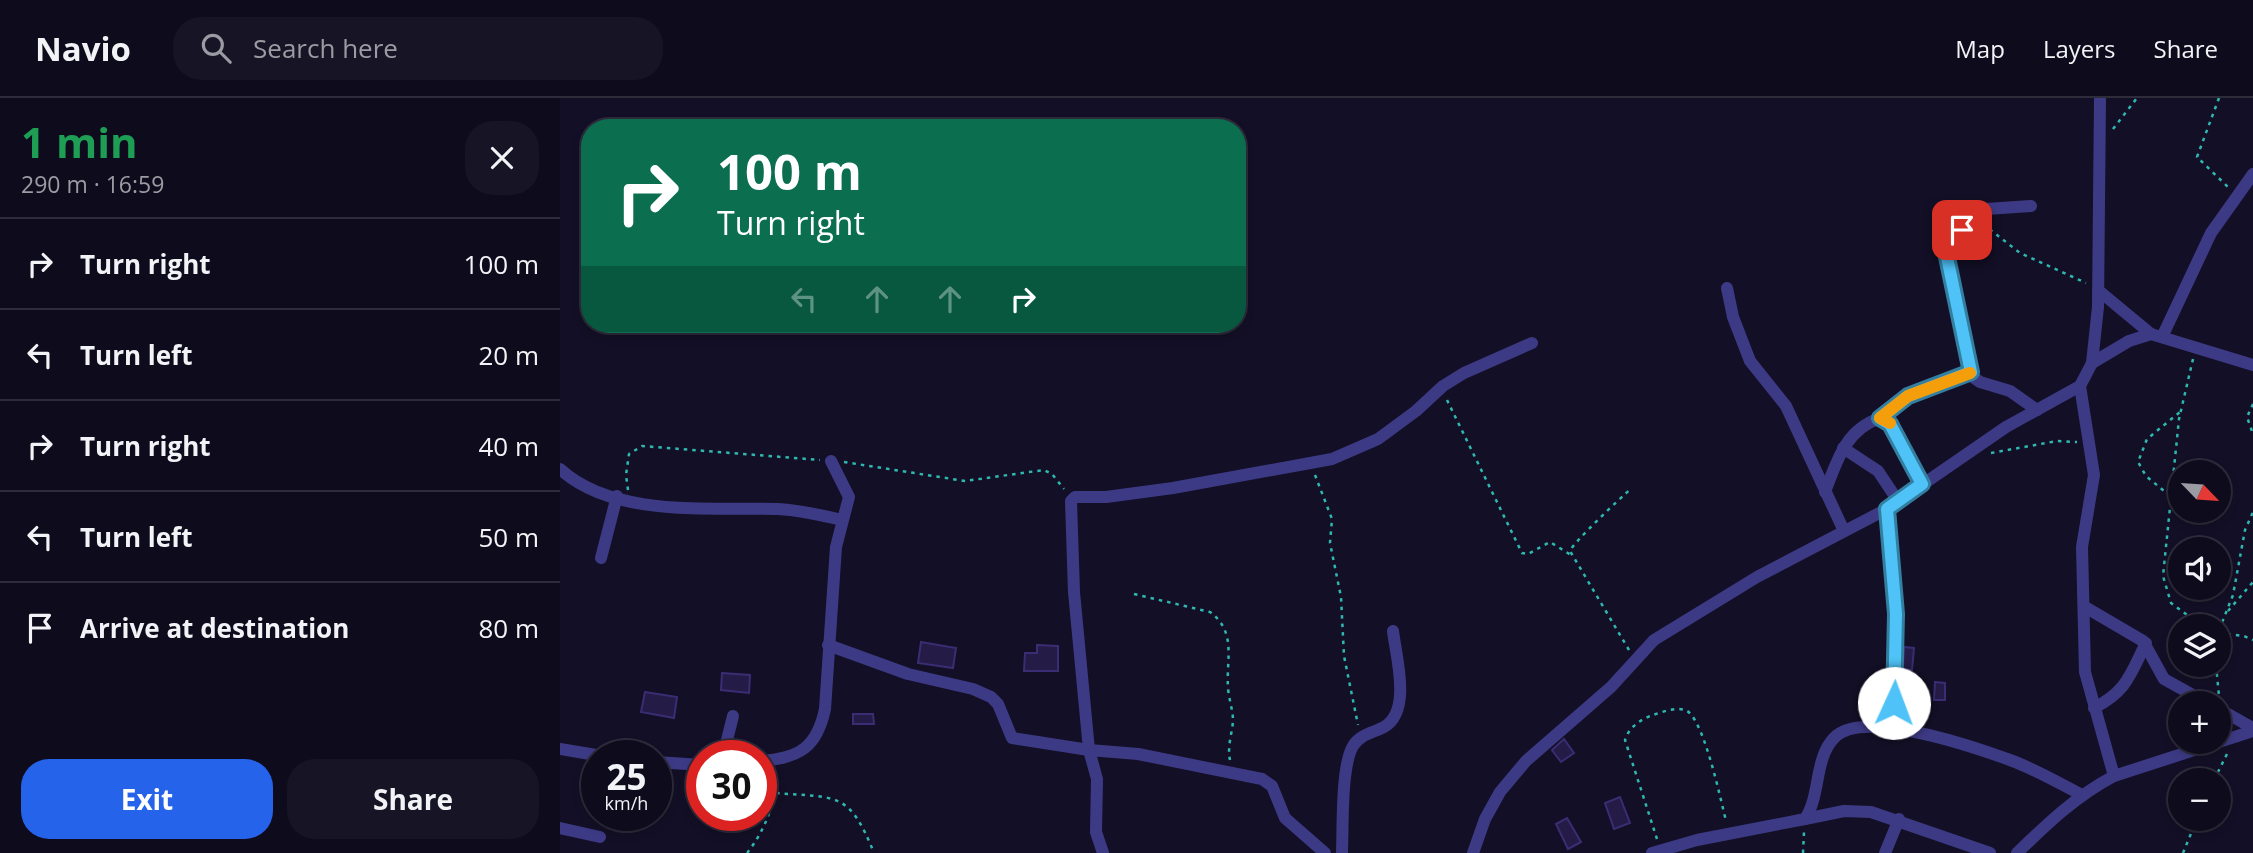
<!DOCTYPE html>
<html lang="en">
<head>
<meta charset="utf-8">
<style>
  body { margin:0; font-family:"Open Sans",sans-serif; background:#171425; color:#f1f3f6; height:100vh; display:flex; flex-direction:column; font-size:26px; white-space:nowrap }
  * { box-sizing:border-box; margin:0 }
  p { font-size:23px; color:#9b9ba3 }
  .icon { flex:none; width:38px; height:38px; fill:none; stroke:currentColor; stroke-width:2; stroke-linecap:round; stroke-linejoin:round }
  .map { position:relative; flex:1; overflow:hidden }
  .panel { display:flex; flex-direction:column; background:#0e0b1c; width:560px }
  .panel>* { flex:none }
  .guide { position:absolute; left:21px; top:21px; width:665px; height:214px; border-radius:28px; box-shadow:0 4px 10px #0003,0 0 0 2px #2e2b3b; background:#0b6e4f; color:#fff; overflow:hidden }
  .needle { width:46px; rotate:115deg }
  .fabs { position:absolute; left:1608px; top:362px; display:grid; gap:14px }
  .fabs a { display:grid; place-items:center; width:63px; height:63px; border-radius:50%; background:#0e0b1c; box-shadow:0 4px 10px #0003,0 0 0 2px #2e2b3b; font-size:35px }
  .speed { position:absolute; left:21px; top:642px; display:flex; gap:14px; font-size:35px; font-weight:700; text-align:center }
  .speed>* { display:grid; place-content:center; width:91px; height:91px; border-radius:50%; background:#0e0b1c; box-shadow:0 4px 10px #0003,0 0 0 2px #2e2b3b; line-height:1 }
  .speed small { font-size:18px; font-weight:400 }
  .speed .limit { border:10px solid #d22; background:#fff; color:#111 }
  .pin { position:absolute; display:grid; place-items:center; width:60px; height:60px; color:#fff; margin:-30px; border-radius:14px; box-shadow:0 4px 10px #0006 }
  .me { position:absolute; width:77px; margin:-38px; rotate:2deg; stroke-linejoin:round; filter:drop-shadow(0 0 5px #0008) }
  .turn { display:flex; align-items:center; gap:24px; height:147px; padding:0 21px; font-size:32px }
  .turn .icon { width:91px; height:91px; stroke-width:2.5 }
  .turn b { display:block; font-size:49px; line-height:60px }
  .lanes { display:flex; align-items:center; height:66px; padding:0 21px; background:#0003; justify-content:center; gap:35px; direction:ltr }
  .lanes .off { opacity:.35 }
  .round { display:grid; place-items:center; flex:none; width:74px; height:74px; border-radius:28px; background:#171425 }
  .summary { display:flex; align-items:center; justify-content:space-between; height:119px; padding:0 21px }
  h1 { font-size:42px; font-weight:700; line-height:52px; color:#1e9e55 }
  .button { display:flex; gap:14px; margin-top:auto; padding:14px 21px }
  .button a { flex:1; height:80px; border-radius:28px; background:#2563eb; color:#fff; font-size:28px; font-weight:700; line-height:80px; text-align:center }
  .button a+a { background:#171425; color:#f1f3f6 }
  ul { padding:0; list-style:none }
  li { display:flex; align-items:center; gap:21px; height:91px; padding:0 21px; border-top:2px solid #2e2b3b }
  li div { flex:1 }
  li b { display:block; font-size:26px }
  li em { font-style:normal }
  header { display:flex; align-items:center; gap:42px; box-sizing:border-box; height:98px; padding:0 35px; background:#0e0b1c; border-bottom:2px solid #2e2b3b }
  header strong { font-size:33px }
  nav { display:flex; gap:38px; margin-inline-start:auto; font-size:24px }
  .search { width:490px; height:63px; background:#171425; display:flex; align-items:center; gap:18px; box-sizing:border-box; padding:0 24px; border-radius:28px; color:#9b9ba3; font-size:26px }
  main { display:flex; flex:1; min-height:0 }
  .map>svg:first-child { display:block }
</style>
</head>
<body>
<header>
<strong>Navio</strong>
<div class="search"><svg class="icon" aria-label="search" viewBox="0 0 24 24"><circle cx="10" cy="10" r="6"/><path d="M15 15l6 6"/></svg>Search here</div>
<nav><a>Map</a><a>Layers</a><a>Share</a></nav>
</header>
<main>
<section class="panel">
<div class="summary"><div><h1>1 min</h1><p>290 m · 16:59</p></div><a class="round"><svg class="icon" aria-label="close" viewBox="0 0 24 24"><path d="M6 6l12 12M18 6L6 18"/></svg></a></div>
<ul>
<li><svg class="icon" aria-label="right" viewBox="0 0 24 24"><path d="M7 20v-9h11M14 6l5 5-5 5"/></svg><div><b>Turn right</b></div><em>100 m</em></li>
<li><svg class="icon" aria-label="left" viewBox="0 0 24 24"><path d="M17 20v-9H6M10 6l-5 5 5 5"/></svg><div><b>Turn left</b></div><em>20 m</em></li>
<li><svg class="icon" aria-label="right" viewBox="0 0 24 24"><path d="M7 20v-9h11M14 6l5 5-5 5"/></svg><div><b>Turn right</b></div><em>40 m</em></li>
<li><svg class="icon" aria-label="left" viewBox="0 0 24 24"><path d="M17 20v-9H6M10 6l-5 5 5 5"/></svg><div><b>Turn left</b></div><em>50 m</em></li>
<li><svg class="icon" aria-label="arrive" viewBox="0 0 24 24"><path d="M6 21V4h12l-3 4 3 4H6"/></svg><div><b>Arrive at destination</b></div><em>80 m</em></li>
</ul>
<div class="button"><a>Exit</a><a>Share</a></div>
</section>
<div class="map">
<svg width="1693" height="755" viewBox="0 0 1693 755">
  <rect width="100%" height="100%" fill="#130f26"/>
  <g fill="#241b47" stroke="#3b2d73" stroke-width="2">
    <path d="M 361,544 L 396,550 L 393,570 L 358,565 Z"/>
    <path d="M 477,547 L 498,548 L 498,573 L 464,573 L 465,555 L 477,555 Z"/>
    <path d="M 1344,549 L 1354,550 L 1352,572 L 1343,571 Z"/>
    <path d="M 162,575 L 190,577 L 189,595 L 161,592 Z"/>
    <path d="M 1375,584 L 1385,585 L 1385,602 L 1374,602 Z"/>
    <path d="M 85,594 L 117,599 L 114,620 L 81,614 Z"/>
    <path d="M 293,616 L 313,616 L 314,626 L 293,626 Z"/>
    <path d="M 1004,641 L 1014,655 L 1001,664 L 992,652 Z"/>
    <path d="M 1060,699 L 1070,725 L 1054,731 L 1045,705 Z"/>
    <path d="M 1007,720 L 1021,744 L 1008,751 L 996,726 Z"/>
  </g>
  <g fill="none" stroke-linecap="round" stroke-linejoin="round">
    <g stroke="#2fb8b0" stroke-width="2.5" stroke-dasharray="3.5 5" stroke-linecap="butt">
      <path d="M 1659,0 L 1637,59 L 1670,91"/>
      <path d="M 1553,31 L 1577,0"/>
      <path d="M 1423,126 L 1460,155 L 1526,185"/>
      <path d="M 1633,261 L 1619,321 L 1603,478 L 1611,505 L 1642,528"/>
      <path d="M 887,302 L 962,455 L 968,456 L 990,444 L 1011,457"/>
      <path d="M 1693,306 L 1687,319 L 1693,336"/>
      <path d="M 1431,355 L 1497,343 L 1517,344"/>
      <path d="M 284,364 L 405,383 L 484,372 L 492,376 L 504,391"/>
      <path d="M 755,377 L 772,421 L 770,445 L 781,499 L 784,558 L 798,627"/>
      <path d="M 68,392 L 66,377 L 69,356 L 82,348 L 260,362"/>
      <path d="M 1610,398 L 1586,378 L 1578,364 L 1587,341 L 1620,314"/>
      <path d="M 574,496 L 650,514 C 677,534 666,561 668,590 C 669,602 673,612 673,623 C 672,636 667,649 670,662"/>
      <path d="M 1668,513 L 1693,484"/>
      <path d="M 1659,532 L 1673,497 L 1685,432 L 1693,414"/>
      <path d="M 1659,535 L 1684,538 L 1693,542"/>
      <path d="M 1069,552 L 1010,453 C 1011,447 1062,398 1071,391"/>
      <path d="M 1656,567 L 1659,598"/>
      <path d="M 1654,682 L 1668,654"/>
      <path d="M 216,695 C 278,700 289,693 314,755"/>
      <path d="M 1097,741 L 1065,642 C 1069,629 1081,621 1093,617 C 1102,614 1115,609 1125,612 C 1143,617 1161,703 1166,723"/>
      <path d="M 187,755 C 206,731 217,702 215,672"/>
      <path d="M 1243,755 L 1244,734"/>
      <path d="M 1623,755 L 1637,721"/>
    </g>
    <g stroke="#3d3a85" stroke-width="12">
      <path d="M 1471,108 L 1426,111 L 1412,120 L 1388,149 L 1392,194 L 1413,279 L 1420,284 L 1450,293 L 1477,312"/>
      <path d="M 1167,190 L 1173,219 L 1190,263 L 1226,308 L 1284,433"/>
      <path d="M 1538,192 L 1591,236"/>
      <path d="M 1603,237 L 1651,135 L 1693,76"/>
      <path d="M 1532,265 L 1569,243 L 1591,236 L 1693,267"/>
      <path d="M 1520,288 L 1534,377 L 1522,449 L 1525,574 L 1554,678"/>
      <path d="M 1320,320 L 1348,298 L 1411,274"/>
      <path d="M 1283,350 L 1318,373 L 1338,403"/>
      <path d="M 0,371 C 53,420 151,409 218,411 C 239,412 261,417 282,422"/>
      <path d="M 1265,394 C 1277,363 1285,332 1320,320 L 1330,325 L 1362,386"/>
      <path d="M 1327,411 L 1336,516 L 1333,630"/>
      <path d="M 41,460 L 57,398"/>
      <path d="M 1525,509 L 1583,543 L 1604,581 L 1649,606"/>
      <path d="M 268,547 L 348,576 L 413,591 L 431,599 L 438,606 L 452,640 L 529,652 L 578,656 L 702,681 L 712,688 L 725,720 L 765,755"/>
      <path d="M 1534,610 C 1567,593 1570,577 1586,545"/>
      <path d="M 1659,611 L 1693,630"/>
      <path d="M 0,651 L 42,658"/>
      <path d="M 163,658 L 173,618"/>
      <path d="M 201,663 C 240,660 257,649 265,611 L 276,449 L 289,399 L 271,363"/>
      <path d="M 96,664 L 142,667"/>
      <path d="M 1245,721 L 1284,713 L 1311,714 L 1430,755"/>
      <path d="M 0,730 L 40,739"/>
      <path d="M 543,755 L 536,734 L 537,681 L 529,652 L 514,494 L 511,403 L 515,399 L 546,399 L 613,390 L 772,361 L 818,341 L 856,313 L 883,288 L 904,275 L 972,245"/>
      <path d="M 782,755 C 783,730 781,668 793,648 C 800,636 813,635 824,629 C 852,613 836,559 833,533"/>
      <path d="M 913,755 L 925,721 L 940,694 L 966,663 L 1051,589 L 1094,542 L 1197,479 L 1327,411 L 1446,329 L 1520,288 L 1532,265 L 1538,209 L 1540,0"/>
      <path d="M 1092,755 L 1137,742 L 1245,721 C 1261,697 1254,661 1274,640 C 1302,610 1414,649 1450,662 C 1475,671 1499,685 1522,697"/>
      <path d="M 1325,755 L 1339,721"/>
      <path d="M 1457,755 C 1488,725 1516,698 1554,678 L 1693,633"/>
    </g>
  </g>
  <g fill="none" stroke-linecap="round" stroke-linejoin="round">
    <g stroke="#337fa1" stroke-width="18">
      <path id="route" d="M 1334,605 L 1336,516 L 1327,411 L 1362,386 L 1330,326 L 1320,320 L 1348,298 L 1411,274 L 1387,159 L 1391,144 L 1402,132"/>
    </g>
    <use href="#route" stroke="#4fc3f7" stroke-width="12"/>
    <path stroke="#f59e0b" stroke-width="12" d="M 1330,325 L 1320,320 L 1348,298 L 1410,275"/>
  </g>
</svg>
<div class="fabs">
<a><svg class="needle" viewBox="-14 -14 28 28"><path d="M0-13l5 13h-10z" fill="#e53935"/><path d="M0 13l5-13h-10z" fill="#9b9ba3"/></svg></a>
<a><svg class="icon" aria-label="sound" viewBox="0 0 24 24"><path d="M4 9h4l5-4v14l-5-4H4zM17 9q2 3 0 6"/></svg></a>
<a><svg class="icon" aria-label="layers" viewBox="0 0 24 24"><path d="M12 4l9 5-9 5-9-5zM3 14l9 5 9-5"/></svg></a>
<a>+</a>
<a>−</a>
</div>
<div class="speed"><div>25<small>km/h</small></div><div class="limit">30</div></div>
<div class="pin" style="left:1402px;top:132px;background:#d93025"><svg class="icon" aria-label="arrive" viewBox="0 0 24 24"><path d="M6 21V4h12l-3 4 3 4H6"/></svg></div>
<svg class="me" style="left:1334px;top:605px" viewBox="-20 -20 40 40"><circle r="19" fill="#fff"/><path d="M0-13L10 11 0 6-10 11z" fill="#4fc3f7"/></svg>
<div class="guide">
<div class="turn"><svg class="icon" aria-label="right" viewBox="0 0 24 24"><path d="M7 20v-9h11M14 6l5 5-5 5"/></svg><div><b>100 m</b>Turn right</div></div>
<div class="lanes"><svg class="icon off" aria-label="left" viewBox="0 0 24 24"><path d="M17 20v-9H6M10 6l-5 5 5 5"/></svg><svg class="icon off" aria-label="ahead" viewBox="0 0 24 24"><path d="M12 20V5M6 11l6-6 6 6"/></svg><svg class="icon off" aria-label="ahead" viewBox="0 0 24 24"><path d="M12 20V5M6 11l6-6 6 6"/></svg><svg class="icon" aria-label="right" viewBox="0 0 24 24"><path d="M7 20v-9h11M14 6l5 5-5 5"/></svg></div>
</div>
</div>
</main>
</body>
</html>
